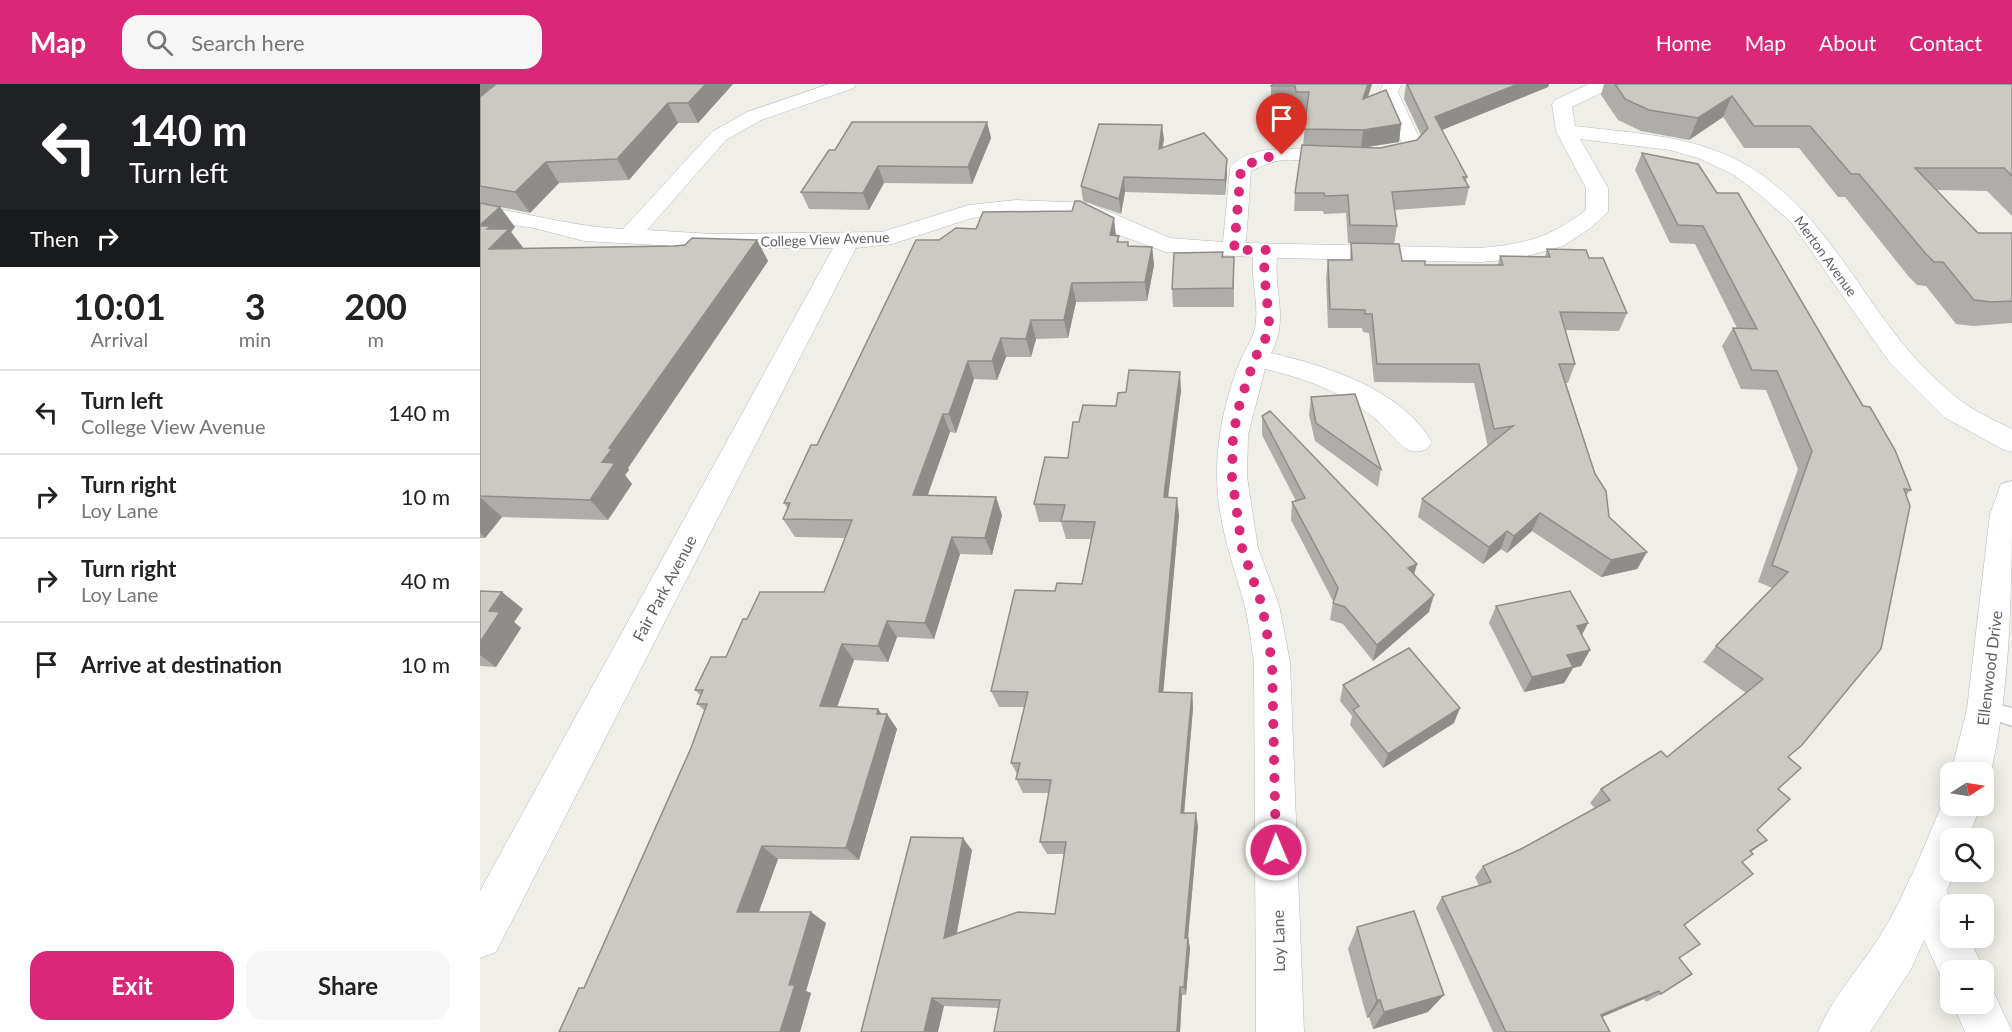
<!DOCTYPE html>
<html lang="en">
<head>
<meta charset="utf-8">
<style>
  body { margin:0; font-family:Lato,sans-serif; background:#f6f6f6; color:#222; height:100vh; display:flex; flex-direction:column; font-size:22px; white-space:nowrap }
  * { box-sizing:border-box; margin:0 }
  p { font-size:20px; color:#767676 }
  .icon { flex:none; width:33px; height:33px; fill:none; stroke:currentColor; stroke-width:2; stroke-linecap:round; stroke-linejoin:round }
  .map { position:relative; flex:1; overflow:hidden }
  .panel { display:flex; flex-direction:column; background:#fff; width:480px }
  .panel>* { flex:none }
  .banner { background:#202124; color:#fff; overflow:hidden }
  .needle { width:39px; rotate:78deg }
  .buttons { position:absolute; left:1460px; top:678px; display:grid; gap:12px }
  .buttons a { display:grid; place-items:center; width:54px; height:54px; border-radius:12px; background:#fff; box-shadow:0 3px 15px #0003; font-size:30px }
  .pin { position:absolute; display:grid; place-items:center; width:51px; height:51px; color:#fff; margin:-62px -26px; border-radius:50% 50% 50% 0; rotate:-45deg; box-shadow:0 0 6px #0007 }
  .pin .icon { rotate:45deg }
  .me { position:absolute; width:66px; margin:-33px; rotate:359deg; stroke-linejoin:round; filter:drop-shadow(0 0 4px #0008) }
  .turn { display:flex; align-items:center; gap:21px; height:126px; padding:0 30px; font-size:27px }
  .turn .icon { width:78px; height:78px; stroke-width:2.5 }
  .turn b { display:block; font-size:42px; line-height:51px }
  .then { display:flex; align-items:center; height:57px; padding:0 30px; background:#0003; gap:12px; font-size:22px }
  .eta { display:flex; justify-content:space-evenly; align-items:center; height:102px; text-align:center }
  .eta b { font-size:36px; font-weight:700; line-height:42px }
  .cta { display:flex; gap:12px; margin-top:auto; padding:12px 30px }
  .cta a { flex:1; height:69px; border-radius:18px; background:#db2777; color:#fff; font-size:24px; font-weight:700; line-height:69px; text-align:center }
  .cta a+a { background:#f6f6f6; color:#222 }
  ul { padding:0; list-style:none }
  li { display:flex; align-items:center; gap:18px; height:84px; padding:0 30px; border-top:2px solid #e0e0e0 }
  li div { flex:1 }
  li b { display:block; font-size:22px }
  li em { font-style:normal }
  header { display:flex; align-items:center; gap:36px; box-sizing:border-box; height:84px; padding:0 30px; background:#db2777; color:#fff }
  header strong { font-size:28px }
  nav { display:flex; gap:33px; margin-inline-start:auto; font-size:21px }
  .search { width:420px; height:54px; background:#f6f6f6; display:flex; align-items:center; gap:15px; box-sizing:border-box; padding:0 21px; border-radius:18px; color:#767676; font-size:22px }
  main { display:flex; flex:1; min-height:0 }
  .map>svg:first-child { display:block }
</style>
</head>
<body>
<header>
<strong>Map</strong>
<div class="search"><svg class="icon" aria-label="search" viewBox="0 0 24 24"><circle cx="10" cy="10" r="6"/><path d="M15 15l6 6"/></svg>Search here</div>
<nav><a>Home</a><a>Map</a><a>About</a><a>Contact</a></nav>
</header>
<main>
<section class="panel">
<div class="banner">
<div class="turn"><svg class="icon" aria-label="left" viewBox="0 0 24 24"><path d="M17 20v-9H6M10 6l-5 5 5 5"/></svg><div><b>140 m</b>Turn left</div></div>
<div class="then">Then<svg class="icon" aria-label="right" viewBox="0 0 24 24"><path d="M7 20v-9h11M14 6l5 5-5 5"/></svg></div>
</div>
<div class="eta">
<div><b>10:01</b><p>Arrival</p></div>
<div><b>3</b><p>min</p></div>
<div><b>200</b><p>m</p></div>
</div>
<ul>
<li><svg class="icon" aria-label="left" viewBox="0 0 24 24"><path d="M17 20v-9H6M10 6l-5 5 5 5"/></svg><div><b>Turn left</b><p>College View Avenue</p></div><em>140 m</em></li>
<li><svg class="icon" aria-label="right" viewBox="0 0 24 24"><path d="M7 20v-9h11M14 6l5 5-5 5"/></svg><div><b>Turn right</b><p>Loy Lane</p></div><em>10 m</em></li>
<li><svg class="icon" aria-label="right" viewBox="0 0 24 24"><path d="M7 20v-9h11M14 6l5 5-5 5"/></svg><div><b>Turn right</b><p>Loy Lane</p></div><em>40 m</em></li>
<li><svg class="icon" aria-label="arrive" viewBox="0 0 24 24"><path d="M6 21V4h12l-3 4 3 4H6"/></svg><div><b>Arrive at destination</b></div><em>10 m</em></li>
</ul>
<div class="cta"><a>Exit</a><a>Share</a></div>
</section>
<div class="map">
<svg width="1532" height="948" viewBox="0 0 1532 948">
  <rect width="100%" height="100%" fill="#f0eee8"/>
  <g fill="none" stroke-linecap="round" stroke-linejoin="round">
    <g stroke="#b5b8bb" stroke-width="2">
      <path id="service" d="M 1506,617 L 1532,624 L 1532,642 L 1499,631 L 1497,625 L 1499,619 Z"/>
    </g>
    <g stroke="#b5b8bb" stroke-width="1">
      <g id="minor">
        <path d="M 349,0 L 376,0 L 374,4 L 281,36 L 246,56 L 167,146 L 232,150 L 402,148 L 489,121 L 536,116 L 609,119 L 690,154 L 743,158 L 750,84 C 777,46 879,79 922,59 L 900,8 L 903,0 L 921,0 L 918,8 L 943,62 C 922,93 835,74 802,76 C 791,78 781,82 771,87 L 766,159 L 1000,164 C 1046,160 1069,154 1106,126 L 1106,104 L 1076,47 L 1072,20 L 1075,16 L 1109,0 L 1133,0 L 1131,4 L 1092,23 L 1095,42 C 1142,48 1190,50 1234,66 C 1330,101 1367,193 1428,266 C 1443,284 1465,305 1484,319 C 1498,329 1516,337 1532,345 L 1532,368 L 1522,365 L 1464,333 L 1410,279 L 1310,137 L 1280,111 L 1254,91 L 1221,75 L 1190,66 L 1100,55 L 1128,104 L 1128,128 L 1109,145 L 1083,162 L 1036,175 L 1000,178 L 797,174 C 794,209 809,236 791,269 C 847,282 921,305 952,358 L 947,365 C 940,368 932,369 925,364 C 913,355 904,341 892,332 C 861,307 823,294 785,285 L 768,351 L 767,393 L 778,464 L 799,521 L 810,578 L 824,948 L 776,948 L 774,578 C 771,559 769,538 764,519 C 752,476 737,437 737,390 C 737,351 746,311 761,275 C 767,262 775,252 776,237 C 778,216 771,195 773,173 L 686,168 L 639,151 L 604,133 L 536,130 L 492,134 L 412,160 L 376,164 L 16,868 L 0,874 L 0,807 L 353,164 L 232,164 L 104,157 L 54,144 L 0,136 L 0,122 C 48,129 95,143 143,145 L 232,48 L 267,28 Z"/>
        <path d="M 1445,787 L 1460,794 L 1473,820 L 1470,820 L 1470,854 L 1489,854 L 1504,886 L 1470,886 L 1470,904 L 1465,902 L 1423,809 L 1430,794 Z"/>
        <path d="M 1503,900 L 1512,904 L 1532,948 L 1485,948 L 1473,920 L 1503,920 Z"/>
      </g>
    </g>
    <g stroke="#b5b8bb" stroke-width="1">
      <g id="tertiary">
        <path d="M 1532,397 C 1532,486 1532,576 1516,664 C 1513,676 1512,693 1503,702 L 1503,688 L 1471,688 L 1487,625 L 1510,430 L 1521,400 Z"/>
        <path d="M 1470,707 L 1470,722 L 1501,722 L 1488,754 L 1470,754 L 1470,788 L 1475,788 L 1431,885 L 1390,948 L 1338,948 C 1352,914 1378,886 1398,855 C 1427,810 1446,757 1467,708 Z"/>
      </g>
    </g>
    <use href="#service" fill="#fff" fill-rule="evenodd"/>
    <use href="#minor" fill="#fff" fill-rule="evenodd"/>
    <use href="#tertiary" fill="#fff" fill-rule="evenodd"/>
  </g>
  <g fill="#afada9">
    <path d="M 0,0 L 253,0 L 218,39 L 198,39 L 149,96 L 79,99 L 50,129 L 20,123 L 35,143 L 31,148 L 43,164 L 194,162 L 277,156 L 288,177 L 148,384 L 149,386 L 145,391 L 152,400 L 128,436 L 22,433 L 5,454 L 0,454 Z"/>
    <path d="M 892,0 L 887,14 L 921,40 L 919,58 L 882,63 L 900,64 L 937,56 L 941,51 L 924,15 L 926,0 L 1069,0 L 1068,3 L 962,46 L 987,93 L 986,98 L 989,103 L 985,121 L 914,126 L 917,142 L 914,160 L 868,159 L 866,129 L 844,130 L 843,127 L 814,127 L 815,109 L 823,61 L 827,25 L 815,25 L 815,19 L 791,19 L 791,2 Z"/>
    <path d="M 1124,0 L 1532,0 L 1532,132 L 1507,107 L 1457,106 L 1498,149 L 1532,149 L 1532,239 L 1493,242 L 1476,240 L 1446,202 L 1437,201 L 1429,193 L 1365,113 L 1358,113 L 1319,64 L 1264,64 L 1243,33 L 1209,56 L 1161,47 L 1138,36 L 1121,11 Z"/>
    <path d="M 507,38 L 511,54 L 492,100 L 404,99 L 389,126 L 329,125 L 321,108 L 355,66 Z"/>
    <path d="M 684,55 L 682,64 L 747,75 L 747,90 L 745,111 L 645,108 L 641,130 L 603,117 L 601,102 Z"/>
    <path d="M 1162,69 L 1218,80 L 1431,406 L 1426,411 L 1308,673 L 1298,705 L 1277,746 L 1287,756 L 1271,768 L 1204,841 L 1199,874 L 1181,910 L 1166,918 L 1164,915 L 1122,933 L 1130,948 L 1013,948 L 956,824 L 962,813 L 999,802 L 995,793 L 1003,782 L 1041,765 L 1115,724 L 1110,719 L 1121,705 L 1187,673 L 1266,609 L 1223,578 L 1236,562 L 1292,504 L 1278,498 L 1318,385 L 1286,306 L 1261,305 L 1242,262 L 1253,244 L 1257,244 L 1215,160 L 1190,159 L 1155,86 Z"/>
    <path d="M 636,152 L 640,158 L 649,162 L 672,163 L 674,181 L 667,217 L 596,218 L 588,254 L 556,255 L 551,273 L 526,273 L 517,296 L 494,295 L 476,349 L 470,348 L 448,411 L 522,431 L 512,471 L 480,470 L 454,555 L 417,553 L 408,578 L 374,576 L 357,623 L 407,630 L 417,645 L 379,776 L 298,775 L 279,828 L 346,839 L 326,907 L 331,909 L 320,948 L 79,948 L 104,904 L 211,664 L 225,627 L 217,620 L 220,611 L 215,606 L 246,573 L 267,535 L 344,508 L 365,454 L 315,453 L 303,435 L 308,425 L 304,419 L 337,361 L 459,156 Z"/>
    <path d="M 871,159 L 922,177 L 945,181 L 1018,181 L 1020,172 L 1065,173 L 1067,165 L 1109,174 L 1147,229 L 1139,247 L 1085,246 L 1095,280 L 1088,299 L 1086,299 L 1129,433 L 1167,468 L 1157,485 L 1121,493 L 1052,447 L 1027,469 L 1021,465 L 1003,480 L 938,433 L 942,415 L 1008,363 L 994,299 L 894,298 L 889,249 L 883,248 L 882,244 L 848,244 L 846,194 L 848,176 L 870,176 Z"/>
    <path d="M 743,168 L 743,173 L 754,191 L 754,223 L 693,223 L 692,205 Z"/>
    <path d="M 701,306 L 688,414 L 699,431 L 683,608 L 712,609 L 713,624 L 704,729 L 718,742 L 708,854 L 710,864 L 706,911 L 702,911 L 700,948 L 514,948 L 519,924 L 464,922 L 381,948 L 492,766 L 477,849 L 575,830 L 584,770 L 567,770 L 560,758 L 569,709 L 543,709 L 536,695 L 537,690 L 531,679 L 544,623 L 519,623 L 511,607 L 575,507 L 602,500 L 611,455 L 586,455 L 581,438 L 559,438 L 554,420 L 588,374 L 599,338 L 636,322 Z"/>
    <path d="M 831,313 L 901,385 L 898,403 L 835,357 L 829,331 Z"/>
    <path d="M 782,332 L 937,480 L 934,490 L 949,528 L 893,577 L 863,540 L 850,536 L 853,517 L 811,436 L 812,418 L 816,417 L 782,351 Z"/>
    <path d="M 0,507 L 43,525 L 34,538 L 41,544 L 16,583 L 0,582 Z"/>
    <path d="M 1016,522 L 1108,539 L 1102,551 L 1110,566 L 1101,582 L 1093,584 L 1084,599 L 1044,608 L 1009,539 Z"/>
    <path d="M 863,601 L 974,639 L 903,684 L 870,641 L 872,632 L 860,617 Z"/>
    <path d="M 877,843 L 948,928 L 893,945 L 889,933 L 887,934 L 868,865 Z"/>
  </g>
  <g fill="#8f8d89">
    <path d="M 0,0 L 25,0 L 0,19 Z"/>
    <path d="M 226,0 L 253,0 L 218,39 L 208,19 Z"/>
    <path d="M 888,0 L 892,0 L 882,32 L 883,15 Z"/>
    <path d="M 1038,0 L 1069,0 L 1068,3 L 952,50 L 955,33 Z"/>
    <path d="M 1252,12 L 1243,33 L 1209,56 L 1218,34 Z"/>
    <path d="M 188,19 L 198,39 L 149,96 L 137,75 Z"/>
    <path d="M 507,38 L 511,54 L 492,100 L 488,83 Z"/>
    <path d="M 921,40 L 919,58 L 881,64 L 883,46 Z"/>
    <path d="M 682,41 L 684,55 L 680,80 L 679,65 Z"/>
    <path d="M 747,75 L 747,90 L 745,111 L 745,96 Z"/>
    <path d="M 66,78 L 79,99 L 50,129 L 35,108 Z"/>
    <path d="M 398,82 L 404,99 L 389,126 L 383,109 Z"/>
    <path d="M 644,93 L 645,108 L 641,130 L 639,115 Z"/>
    <path d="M 20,123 L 35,143 L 31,148 L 45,166 L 9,165 L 0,141 Z"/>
    <path d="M 634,134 L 636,152 L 630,151 Z"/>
    <path d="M 277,156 L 288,177 L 148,384 L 149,386 L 145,391 L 152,400 L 128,436 L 110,416 L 122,378 L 129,364 Z"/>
    <path d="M 672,163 L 674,181 L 667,217 L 665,198 Z"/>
    <path d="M 592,199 L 596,218 L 588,254 L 584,236 Z"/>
    <path d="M 551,236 L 556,255 L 551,273 L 546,255 Z"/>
    <path d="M 521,254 L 526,273 L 517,296 L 512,277 Z"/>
    <path d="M 488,277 L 494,295 L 476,349 L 469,330 Z"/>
    <path d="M 700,288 L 701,306 L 687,421 L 684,413 L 685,403 Z"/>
    <path d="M 463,330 L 470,348 L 441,429 L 433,411 Z"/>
    <path d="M 0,413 L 22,433 L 5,454 L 0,449 Z"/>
    <path d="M 516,413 L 522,431 L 512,471 L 505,454 Z"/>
    <path d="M 697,414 L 699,431 L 682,623 L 679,608 Z"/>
    <path d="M 1060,429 L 1052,447 L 1027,469 L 1034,452 Z"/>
    <path d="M 1027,447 L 1021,465 L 1003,480 L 1009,463 Z"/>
    <path d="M 472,453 L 480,470 L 454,555 L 445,539 Z"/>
    <path d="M 1167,468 L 1157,485 L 1121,493 L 1131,476 Z"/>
    <path d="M 937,480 L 932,497 L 928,484 Z"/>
    <path d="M 22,508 L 43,525 L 34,538 L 41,544 L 16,583 L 0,571 L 0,558 L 9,527 Z"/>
    <path d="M 954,511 L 949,528 L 893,577 L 897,561 Z"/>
    <path d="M 407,537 L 417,553 L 408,578 L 398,562 Z"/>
    <path d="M 1108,539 L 1099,556 L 1097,542 Z"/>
    <path d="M 362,560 L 374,576 L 352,637 L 340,622 Z"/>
    <path d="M 1110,566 L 1101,582 L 1093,584 L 1084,599 L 1044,608 L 1052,593 L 1087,571 Z"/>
    <path d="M 712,609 L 713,624 L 703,742 L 701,729 Z"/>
    <path d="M 980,624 L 974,639 L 903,684 L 908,670 Z"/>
    <path d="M 398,625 L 405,634 L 407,630 L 417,645 L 379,776 L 366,764 Z"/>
    <path d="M 716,729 L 718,742 L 707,864 L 705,854 Z"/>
    <path d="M 483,754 L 492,766 L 474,863 L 464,854 Z"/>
    <path d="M 282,762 L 298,775 L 275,838 L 257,828 Z"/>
    <path d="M 331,828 L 346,839 L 326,907 L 331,909 L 320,948 L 300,948 L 309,901 Z"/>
    <path d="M 708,854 L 710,864 L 706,911 L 704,903 Z"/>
    <path d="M 700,903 L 702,911 L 700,948 L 697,948 Z"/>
    <path d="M 1179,907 L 1164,915 L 1108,939 L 1121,931 Z"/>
    <path d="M 964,911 L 948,928 L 893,945 L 904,928 Z"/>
    <path d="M 452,914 L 464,922 L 458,948 L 444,948 Z"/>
    <path d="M 897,916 L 900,916 L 889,933 L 887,934 Z"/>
  </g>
  <g fill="#ccc9c4" stroke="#8f8d89" stroke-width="1.5">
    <path d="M 16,0 L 226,0 L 208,19 L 188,19 L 137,75 L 66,78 L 35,108 L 0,102 L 0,13 Z"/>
    <path d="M 793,0 L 888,0 L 883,15 L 906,6 L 921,40 L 883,46 L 824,45 L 829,8 L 816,8 L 815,2 L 791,2 Z"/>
    <path d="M 927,0 L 1038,0 L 955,33 L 987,93 L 983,93 L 989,103 L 912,108 L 917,142 L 870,141 L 868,111 L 845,112 L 844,109 L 815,109 L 822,61 L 900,64 L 937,56 L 948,44 Z"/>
    <path d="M 1135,0 L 1532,0 L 1532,92 L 1524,84 L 1435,84 L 1498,149 L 1532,149 L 1532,217 L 1512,218 L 1494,216 L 1463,178 L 1454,178 L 1446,170 L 1379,90 L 1371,90 L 1330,42 L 1274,42 L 1252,12 L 1218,34 L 1169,26 L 1145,15 Z"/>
    <path d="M 372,38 L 507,38 L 488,83 L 398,82 L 383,109 L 321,108 L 349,66 L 355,66 Z"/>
    <path d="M 619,40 L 682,41 L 679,65 L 724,49 L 747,75 L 745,96 L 644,93 L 639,115 L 601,102 Z"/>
    <path d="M 1162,69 L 1218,80 L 1237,109 L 1258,109 L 1383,322 L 1390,323 L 1415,366 L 1431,406 L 1424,405 L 1430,422 L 1401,565 L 1322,661 L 1308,673 L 1321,684 L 1298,705 L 1310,715 L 1277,746 L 1287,756 L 1270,767 L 1273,770 L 1262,778 L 1273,790 L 1204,841 L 1220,860 L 1199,874 L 1212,890 L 1181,910 L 1179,907 L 1121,931 L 1130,948 L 1026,948 L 962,813 L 1011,798 L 1003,782 L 1041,765 L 1130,716 L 1121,705 L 1181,667 L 1187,673 L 1283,595 L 1236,562 L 1308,488 L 1292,481 L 1332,367 L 1297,287 L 1272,286 L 1253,244 L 1277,245 L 1223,142 L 1198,141 Z"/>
    <path d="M 595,117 L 600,117 L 634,134 L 630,151 L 639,152 L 637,158 L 648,158 L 648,162 L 672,163 L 665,198 L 592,199 L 584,236 L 551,236 L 546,255 L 521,254 L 512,277 L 488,277 L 469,330 L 463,330 L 433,411 L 516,413 L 505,454 L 472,453 L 445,539 L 407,537 L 398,562 L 362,560 L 340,622 L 398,625 L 397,630 L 407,630 L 366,764 L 282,762 L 257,828 L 331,828 L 309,901 L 315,901 L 300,948 L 79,948 L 99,904 L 104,904 L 211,664 L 227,620 L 217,620 L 223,606 L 215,606 L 231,573 L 246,573 L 263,535 L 267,535 L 280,508 L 344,508 L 372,436 L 303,435 L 310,419 L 304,419 L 331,361 L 337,361 L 436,156 L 459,156 L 476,144 L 496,145 L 503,128 L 592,127 Z"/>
    <path d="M 0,119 L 20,123 L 0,141 Z"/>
    <path d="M 0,142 L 11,142 L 7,145 L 29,145 L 9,165 L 194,162 L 205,161 L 212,154 L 277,156 L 129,364 L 132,365 L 122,378 L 135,379 L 110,416 L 0,412 Z"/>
    <path d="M 871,159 L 919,160 L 922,177 L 945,177 L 945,181 L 1023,181 L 1020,172 L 1070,173 L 1067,165 L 1106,166 L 1109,174 L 1123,174 L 1147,229 L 1080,228 L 1095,280 L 1079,280 L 1115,390 L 1126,407 L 1129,433 L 1167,468 L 1131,476 L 1060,429 L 1034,452 L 1027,447 L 1009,463 L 942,415 L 1033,342 L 1014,345 L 999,280 L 897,280 L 892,230 L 885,230 L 885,226 L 850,225 L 848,176 L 872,176 Z"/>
    <path d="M 743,168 L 742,173 L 754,173 L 753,204 L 692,205 L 694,169 Z"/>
    <path d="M 649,286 L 700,288 L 685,403 L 684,413 L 697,414 L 679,608 L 712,609 L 701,729 L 716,729 L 705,854 L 708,854 L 704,903 L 700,903 L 697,948 L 514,948 L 520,916 L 452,914 L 444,948 L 381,948 L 431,753 L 483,754 L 464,854 L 538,828 L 575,830 L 586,758 L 560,758 L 571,696 L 536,695 L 540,679 L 531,679 L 548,608 L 511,607 L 535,506 L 575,507 L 577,499 L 602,500 L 615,438 L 581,437 L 585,421 L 554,420 L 565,373 L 588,374 L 593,338 L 599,338 L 603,321 L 636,322 L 638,309 L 646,308 Z"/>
    <path d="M 875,310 L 901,385 L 836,339 L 831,313 Z"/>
    <path d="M 790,327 L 937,480 L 928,484 L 954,511 L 897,561 L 865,523 L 853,519 L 858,504 L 812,418 L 825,414 L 782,332 Z"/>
    <path d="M 0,507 L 22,508 L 9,527 L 20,528 L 0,558 Z"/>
    <path d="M 1090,507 L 1108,539 L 1097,542 L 1110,566 L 1087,571 L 1093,583 L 1052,593 L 1016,522 Z"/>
    <path d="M 929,564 L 980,624 L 908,670 L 873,626 L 879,622 L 863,601 Z"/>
    <path d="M 934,827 L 964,911 L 904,928 L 900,916 L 897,916 L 877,843 Z"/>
  </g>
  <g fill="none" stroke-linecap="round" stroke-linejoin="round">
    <path stroke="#db2777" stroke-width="10" stroke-dasharray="0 18" d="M 796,766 L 792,578 L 782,521 L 762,464 L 752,393 L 753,351 L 760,318 L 775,274 L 785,256 L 789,237 L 784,187 L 786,166 L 754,166 L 761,84 L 782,74 L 802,71"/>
  </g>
  <g text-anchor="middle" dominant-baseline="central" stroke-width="4.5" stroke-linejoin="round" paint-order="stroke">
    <g font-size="14" fill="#5f6367" stroke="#fff">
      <text transform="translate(345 155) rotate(-2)">College View Avenue</text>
      <text transform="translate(1346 172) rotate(54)">Merton Avenue</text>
    </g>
    <g font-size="16" fill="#5f6367" stroke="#fff">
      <text transform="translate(184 504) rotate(-62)">Fair Park Avenue</text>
      <text transform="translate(1509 584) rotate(-83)">Ellenwood Drive</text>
      <text transform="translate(798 857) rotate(-91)">Loy Lane</text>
    </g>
  </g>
</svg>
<div class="buttons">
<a><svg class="needle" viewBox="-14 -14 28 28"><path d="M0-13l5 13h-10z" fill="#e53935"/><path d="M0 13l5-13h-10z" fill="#767676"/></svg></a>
<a><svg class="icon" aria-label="search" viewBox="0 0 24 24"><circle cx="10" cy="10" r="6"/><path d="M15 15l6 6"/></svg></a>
<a>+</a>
<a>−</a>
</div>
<div class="pin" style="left:802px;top:71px;background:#d93025"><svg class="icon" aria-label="arrive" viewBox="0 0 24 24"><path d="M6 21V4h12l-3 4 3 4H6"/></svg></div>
<svg class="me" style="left:796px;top:766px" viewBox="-20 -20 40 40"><circle r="17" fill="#db2777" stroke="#fff" stroke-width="3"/><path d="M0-11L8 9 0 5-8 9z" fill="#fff"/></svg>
</div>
</main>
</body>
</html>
